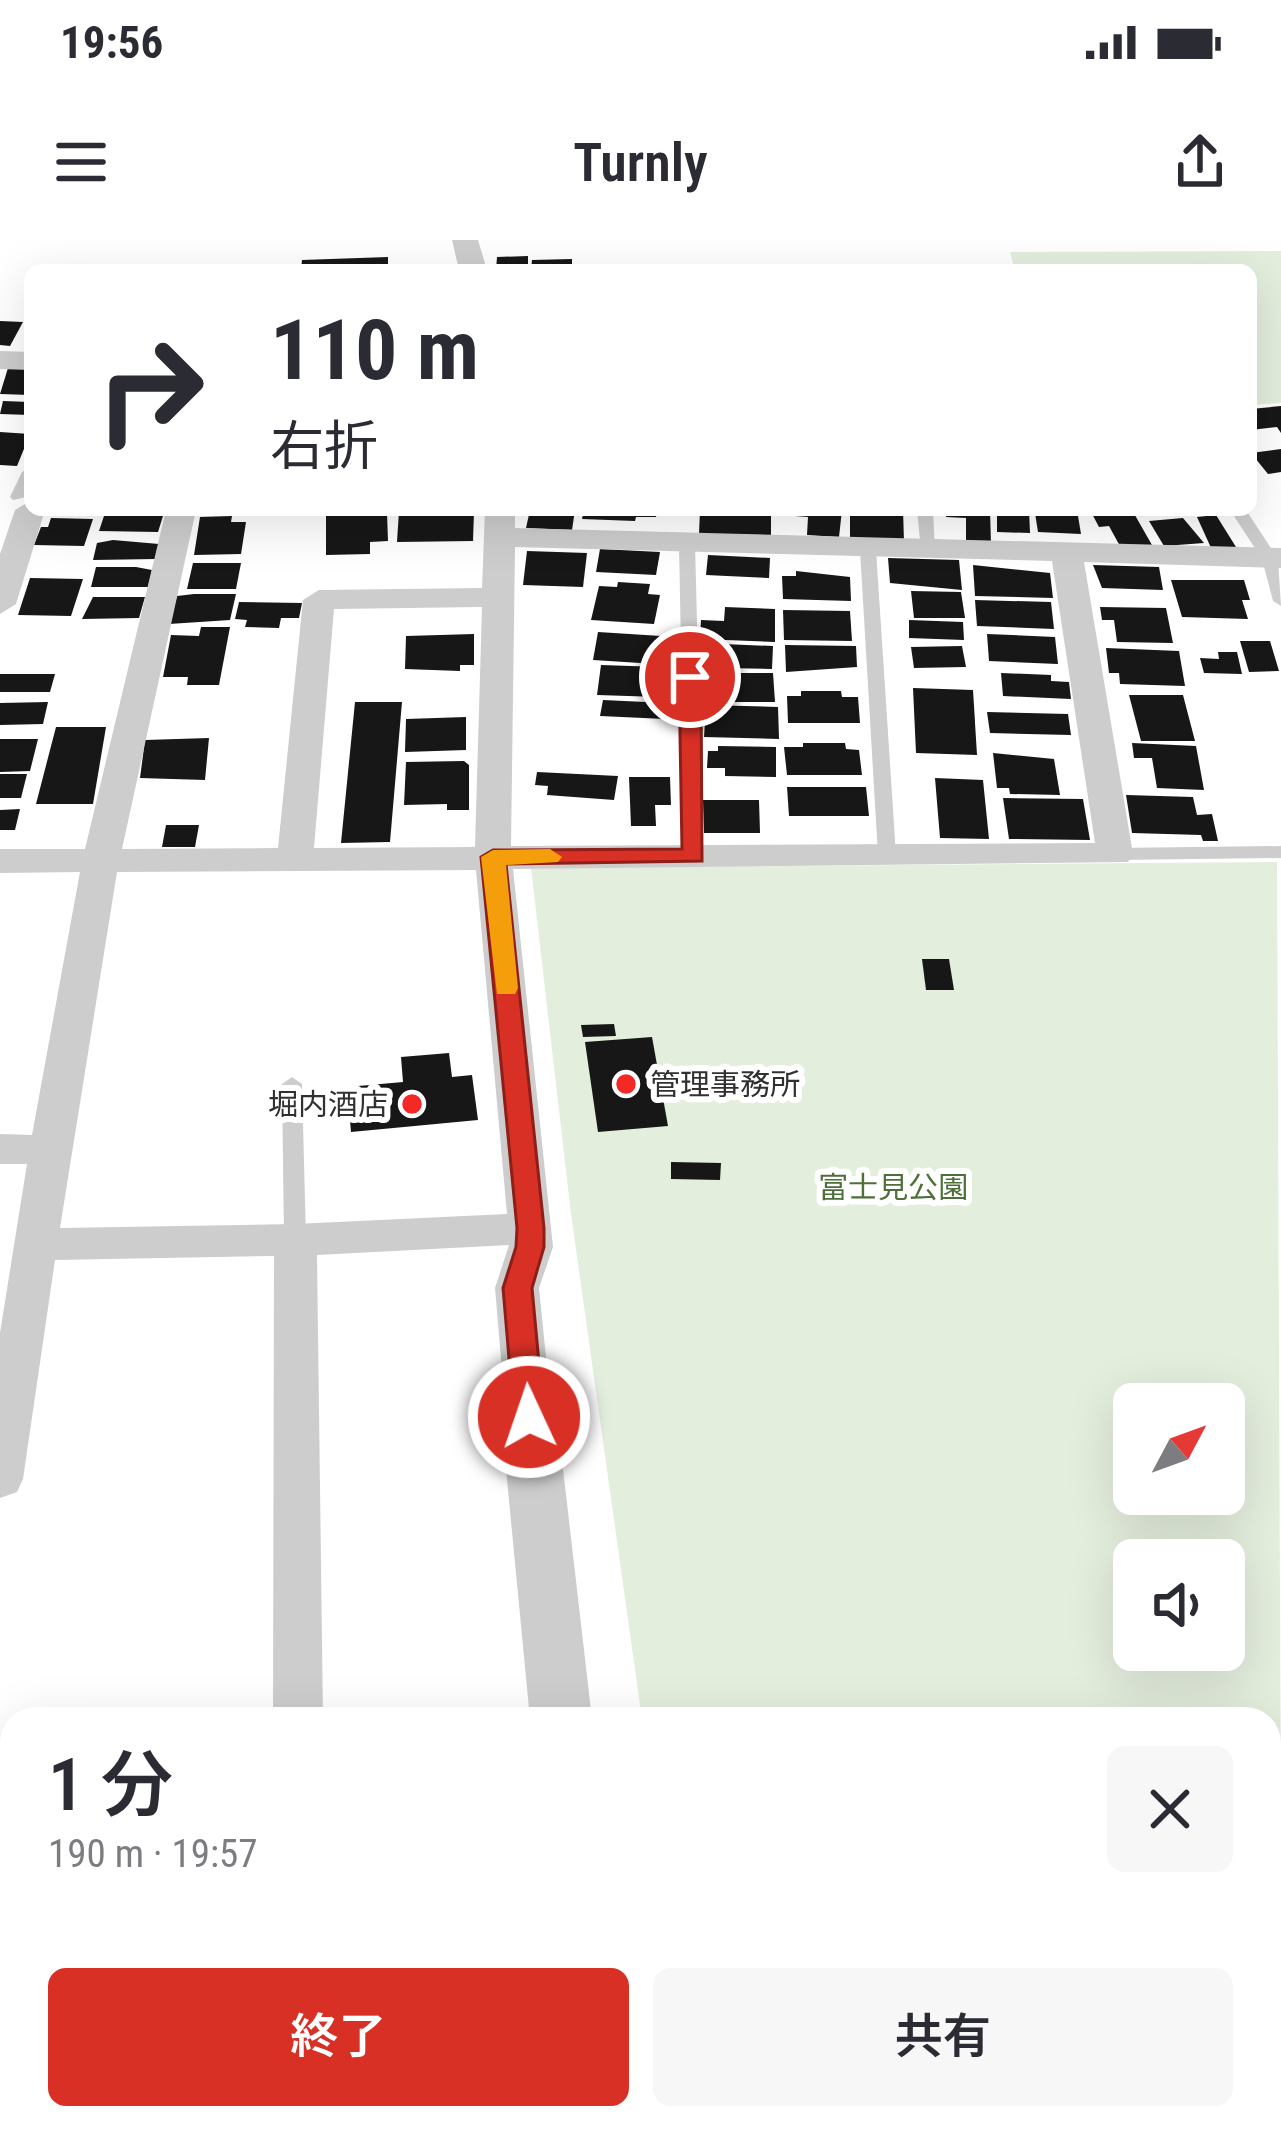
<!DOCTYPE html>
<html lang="ja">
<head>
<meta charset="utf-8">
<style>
  body { margin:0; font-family:"Roboto Condensed","Noto Sans JP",sans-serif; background:#f7f7f7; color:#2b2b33; height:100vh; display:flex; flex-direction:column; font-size:45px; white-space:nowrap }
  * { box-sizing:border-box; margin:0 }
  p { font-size:39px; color:#7c7c81 }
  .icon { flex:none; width:66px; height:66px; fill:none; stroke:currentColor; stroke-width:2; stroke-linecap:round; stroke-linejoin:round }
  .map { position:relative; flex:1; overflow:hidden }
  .details { position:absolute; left:0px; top:1467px; width:1281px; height:423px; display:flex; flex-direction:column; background:#fff; border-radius:36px 36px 0 0; box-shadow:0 12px 48px #0002 }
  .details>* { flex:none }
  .banner { position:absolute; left:24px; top:24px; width:1233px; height:252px; border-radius:18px; box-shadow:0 12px 48px #0002; background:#fff; color:#2b2b33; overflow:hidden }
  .needle { width:78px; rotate:49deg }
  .tools { position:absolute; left:1113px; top:1143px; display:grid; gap:24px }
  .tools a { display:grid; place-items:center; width:132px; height:132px; border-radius:18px; background:#fff; box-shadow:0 12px 48px #0002; font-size:60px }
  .pin { position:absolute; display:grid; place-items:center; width:102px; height:102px; color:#fff; margin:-51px; border:6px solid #fff; border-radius:50%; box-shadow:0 3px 12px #0007 }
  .me { position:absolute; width:132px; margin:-66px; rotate:357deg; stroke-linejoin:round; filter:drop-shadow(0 0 9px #0008) }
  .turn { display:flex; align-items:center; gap:42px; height:252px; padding:0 48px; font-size:54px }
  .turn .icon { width:156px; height:156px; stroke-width:2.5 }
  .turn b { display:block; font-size:84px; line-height:102px }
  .round { display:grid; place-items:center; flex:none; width:126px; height:126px; border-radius:18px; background:#f7f7f7 }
  .headline { display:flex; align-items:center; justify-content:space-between; height:204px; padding:0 48px }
  h1 { font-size:72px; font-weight:600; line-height:90px }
  .cta { display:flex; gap:24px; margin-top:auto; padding:24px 48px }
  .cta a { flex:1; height:138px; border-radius:18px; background:#d93025; color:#fff; font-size:48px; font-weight:600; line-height:138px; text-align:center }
  .cta a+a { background:#f7f7f7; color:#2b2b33 }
  .status { display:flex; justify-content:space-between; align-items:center; height:84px; padding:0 60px; background:#fff; direction:ltr }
  .status svg { height:33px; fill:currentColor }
  header { display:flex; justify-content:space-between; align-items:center; height:156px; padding:0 48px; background:#fff; font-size:54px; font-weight:600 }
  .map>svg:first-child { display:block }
</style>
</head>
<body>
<div class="status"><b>19:56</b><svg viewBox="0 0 49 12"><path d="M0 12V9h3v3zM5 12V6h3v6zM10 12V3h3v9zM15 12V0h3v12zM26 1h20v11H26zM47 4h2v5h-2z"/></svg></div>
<header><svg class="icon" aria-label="menu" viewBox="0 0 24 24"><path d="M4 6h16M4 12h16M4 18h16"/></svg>Turnly<svg class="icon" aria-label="share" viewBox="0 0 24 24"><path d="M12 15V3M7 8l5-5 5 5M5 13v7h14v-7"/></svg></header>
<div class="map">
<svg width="1281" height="1889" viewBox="0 0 1281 1889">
  <rect width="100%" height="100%" fill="#fff"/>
  <g fill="#e4eedd" fill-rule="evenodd">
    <path d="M 1281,11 L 1281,163 L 1251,165 L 1251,30 L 1015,30 L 1010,12 Z"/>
    <path d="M 1277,622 L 1281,1609 L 1269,1609 L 1269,1479 L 642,1479 L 571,974 L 531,628 ZM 1134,1164 L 1224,1164 L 1224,1254 L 1134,1254 ZM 1134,1320 L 1224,1320 L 1224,1410 L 1134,1410 Z"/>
  </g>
  <g fill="#171717">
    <path d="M 528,16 L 528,30 L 496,30 L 497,17 Z"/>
    <path d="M 388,17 L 388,30 L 301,30 L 302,20 Z"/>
    <path d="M 572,19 L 572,30 L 531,30 L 532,20 Z"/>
    <path d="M 0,81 L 23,82 L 10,106 L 0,105 Z"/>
    <path d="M 8,128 L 30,128 L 30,155 L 0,154 Z"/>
    <path d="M 3,161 L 30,162 L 30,175 L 0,174 Z"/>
    <path d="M 1281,166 L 1281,193 L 1277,187 L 1251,190 L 1251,169 Z"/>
    <path d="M 0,192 L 30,194 L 17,226 L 0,225 Z"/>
    <path d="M 1281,209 L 1281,232 L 1268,234 L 1251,213 Z"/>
    <path d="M 530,270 L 575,270 L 572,290 L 526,288 Z"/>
    <path d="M 584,270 L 657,270 L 656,277 L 636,277 L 635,281 L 582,279 Z"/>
    <path d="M 700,270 L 771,270 L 771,295 L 699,294 Z"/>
    <path d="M 783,270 L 842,270 L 839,297 L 807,295 L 808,277 L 782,275 Z"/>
    <path d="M 850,270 L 903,270 L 904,301 L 850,299 Z"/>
    <path d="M 946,270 L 990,270 L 991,304 L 966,302 L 966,278 L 946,277 Z"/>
    <path d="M 1003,270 L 1029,270 L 1030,293 L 997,292 L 997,273 Z"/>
    <path d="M 1046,270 L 1077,270 L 1081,294 L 1038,292 L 1035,273 Z"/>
    <path d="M 1090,270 L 1132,270 L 1152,305 L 1121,308 L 1109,286 L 1099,287 Z"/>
    <path d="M 399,271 L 474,271 L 473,301 L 397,302 Z"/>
    <path d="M 387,273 L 388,301 L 370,302 L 370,314 L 326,315 L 326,276 Z"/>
    <path d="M 1216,275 L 1236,307 L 1212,310 L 1197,277 Z"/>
    <path d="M 104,276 L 163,276 L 158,292 L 99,291 Z"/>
    <path d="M 232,276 L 231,282 L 246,282 L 241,314 L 194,315 L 200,277 Z"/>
    <path d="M 51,278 L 93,279 L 84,306 L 34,305 L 41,287 L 48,287 Z"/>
    <path d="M 1183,278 L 1204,303 L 1164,306 L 1149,281 Z"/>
    <path d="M 113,300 L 159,304 L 155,319 L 93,320 L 97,303 Z"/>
    <path d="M 600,309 L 660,312 L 656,335 L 596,332 Z"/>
    <path d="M 527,311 L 587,313 L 583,347 L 523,345 Z"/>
    <path d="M 708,315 L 770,318 L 769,338 L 706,335 Z"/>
    <path d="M 888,318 L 959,320 L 962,350 L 890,343 Z"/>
    <path d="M 193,323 L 241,323 L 236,349 L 187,349 Z"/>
    <path d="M 973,325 L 1050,333 L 1053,358 L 975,356 Z"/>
    <path d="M 1093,325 L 1159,327 L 1163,350 L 1102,348 Z"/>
    <path d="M 96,327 L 136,327 L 152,330 L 148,347 L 91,347 Z"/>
    <path d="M 796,331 L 850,337 L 851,361 L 783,359 L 782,336 L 796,336 Z"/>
    <path d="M 30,338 L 83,339 L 71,376 L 18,375 Z"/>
    <path d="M 1171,340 L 1244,340 L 1250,360 L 1242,360 L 1248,379 L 1182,377 Z"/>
    <path d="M 618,342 L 650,344 L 648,354 L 660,355 L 654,384 L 591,380 L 599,346 L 617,347 Z"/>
    <path d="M 911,351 L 961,352 L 965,378 L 914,378 Z"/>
    <path d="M 194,354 L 236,354 L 230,380 L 169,384 L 177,356 Z"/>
    <path d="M 93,357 L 145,357 L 139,378 L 82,379 Z"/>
    <path d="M 975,360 L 1051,362 L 1054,389 L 977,386 Z"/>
    <path d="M 239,362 L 302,363 L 299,378 L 281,378 L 279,388 L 245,387 L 247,380 L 235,379 Z"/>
    <path d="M 725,367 L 775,369 L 775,402 L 700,399 L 701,380 L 724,381 Z"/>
    <path d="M 1100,367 L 1166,368 L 1173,403 L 1117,402 L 1114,380 L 1102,380 Z"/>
    <path d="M 783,370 L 850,371 L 852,401 L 784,400 Z"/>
    <path d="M 909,380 L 963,382 L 964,400 L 909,398 Z"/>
    <path d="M 201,387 L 230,387 L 219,445 L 187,445 L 188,437 L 163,437 L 171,395 L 199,396 Z"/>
    <path d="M 598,392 L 661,396 L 656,424 L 593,420 Z"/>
    <path d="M 474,394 L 474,425 L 460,425 L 460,431 L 405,429 L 406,396 Z"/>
    <path d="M 987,394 L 1055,397 L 1058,424 L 989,421 Z"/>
    <path d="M 1240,401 L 1270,401 L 1279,431 L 1249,432 Z"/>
    <path d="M 723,404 L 773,406 L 772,429 L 721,428 Z"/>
    <path d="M 785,405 L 856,406 L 857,427 L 786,432 Z"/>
    <path d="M 962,406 L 966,427 L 914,428 L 911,407 Z"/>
    <path d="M 1106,408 L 1179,411 L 1185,446 L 1120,444 L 1119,433 L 1109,433 Z"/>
    <path d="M 1218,412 L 1237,412 L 1242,434 L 1204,433 L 1200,418 L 1219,419 Z"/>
    <path d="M 601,425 L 661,427 L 659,457 L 597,455 Z"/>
    <path d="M 726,433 L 773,433 L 775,462 L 727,462 Z"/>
    <path d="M 1001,433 L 1051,435 L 1051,441 L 1069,442 L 1071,459 L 1003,456 Z"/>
    <path d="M 0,434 L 55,434 L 50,452 L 0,452 Z"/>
    <path d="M 913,448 L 973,450 L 977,515 L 916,513 Z"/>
    <path d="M 801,451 L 841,451 L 842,457 L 858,457 L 860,483 L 788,483 L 787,456 L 801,456 Z"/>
    <path d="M 1129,455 L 1183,455 L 1195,501 L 1141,501 Z"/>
    <path d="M 603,460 L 667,463 L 665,479 L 600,476 Z"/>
    <path d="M 48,462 L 43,484 L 0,485 L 0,463 Z"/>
    <path d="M 355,462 L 402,462 L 390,602 L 341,603 Z"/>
    <path d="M 706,465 L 778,467 L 779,499 L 704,497 Z"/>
    <path d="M 987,472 L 1068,474 L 1071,495 L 990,493 Z"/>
    <path d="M 466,477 L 466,510 L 405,512 L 406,479 Z"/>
    <path d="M 56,487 L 106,487 L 93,564 L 36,564 Z"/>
    <path d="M 209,498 L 205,540 L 140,538 L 145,500 Z"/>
    <path d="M 0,499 L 38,499 L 30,531 L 0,532 Z"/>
    <path d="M 803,503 L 845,503 L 846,509 L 859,510 L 862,535 L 787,535 L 784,507 L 803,507 Z"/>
    <path d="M 1132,503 L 1196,506 L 1204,550 L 1157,548 L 1152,518 L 1134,518 Z"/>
    <path d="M 718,506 L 776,507 L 776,537 L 725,536 L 725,528 L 707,528 L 708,511 L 718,511 Z"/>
    <path d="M 993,513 L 1054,519 L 1060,555 L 1010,554 L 1009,548 L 997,548 Z"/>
    <path d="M 464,521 L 469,525 L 469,570 L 447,570 L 447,564 L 404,565 L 406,522 Z"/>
    <path d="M 537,532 L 618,536 L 614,560 L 547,555 L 548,546 L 535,545 Z"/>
    <path d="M 0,534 L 27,534 L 21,558 L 0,558 Z"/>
    <path d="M 629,537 L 670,537 L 671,565 L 655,565 L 656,586 L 631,586 Z"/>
    <path d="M 935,538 L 983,540 L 989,599 L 940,598 Z"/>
    <path d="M 787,547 L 866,547 L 869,576 L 789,576 Z"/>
    <path d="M 1126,555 L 1193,557 L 1197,575 L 1212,574 L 1218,601 L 1203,601 L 1201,595 L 1132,593 Z"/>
    <path d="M 1003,558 L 1083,559 L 1090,600 L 1009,599 Z"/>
    <path d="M 703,560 L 759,560 L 760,593 L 704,593 Z"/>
    <path d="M 20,569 L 15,590 L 0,590 L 0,570 Z"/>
    <path d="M 166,585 L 199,585 L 195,607 L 162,607 Z"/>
    <path d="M 922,719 L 949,719 L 954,750 L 926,750 Z"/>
    <path d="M 614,784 L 616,796 L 583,797 L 581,785 Z"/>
    <path d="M 652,797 L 668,886 L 598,892 L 585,802 Z"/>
    <path d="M 449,813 L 452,837 L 472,835 L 478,880 L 351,892 L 347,847 L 403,842 L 401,817 Z"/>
    <path d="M 671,922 L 721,923 L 720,940 L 671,939 Z"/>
    <path d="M 1270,1630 L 1281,1662 L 1281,1734 L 1269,1736 Z"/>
  </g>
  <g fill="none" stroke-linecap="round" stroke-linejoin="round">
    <g fill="#cdcdcd" fill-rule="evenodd">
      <path d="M 30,227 L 30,248 L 26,257 L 13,260 L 10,257 L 22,232 Z"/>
      <path d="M 917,270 L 933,270 L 935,313 L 929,315 L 921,310 Z"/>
      <path d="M 1230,270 L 1246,270 L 1278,319 L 1281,366 L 1273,361 L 1262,319 Z"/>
      <path d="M 687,299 L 695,304 L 703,616 L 694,622 L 685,616 L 679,304 Z"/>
      <path d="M 868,305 L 876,310 L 896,615 L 887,621 L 878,615 L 860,310 Z"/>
      <path d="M 1281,606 L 1281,618 L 1115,620 L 1106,614 L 1115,608 Z"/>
      <path d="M 292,837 L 302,844 L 306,1000 L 303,1006 L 287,1006 L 284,1000 L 282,844 Z"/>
      <path d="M 0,1859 L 12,1860 L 12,1878 L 25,1878 L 22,1884 L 12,1888 L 0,1887 Z"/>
      <path d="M 78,1878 L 314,1878 L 320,1889 L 84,1889 Z"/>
    </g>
    <g fill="#cdcdcd" fill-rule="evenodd">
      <path d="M 452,0 L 478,0 L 487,30 L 459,30 Z"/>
      <path d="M 0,111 L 30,112 L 30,130 L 0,129 Z"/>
      <path d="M 30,261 L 30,270 L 45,270 L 16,364 L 0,374 L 0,314 L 15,270 Z"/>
      <path d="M 166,270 L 196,270 L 122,609 L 278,608 L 303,360 L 319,350 L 482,348 L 485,270 L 515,270 L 515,288 L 1281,308 L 1281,328 L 1084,322 L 1133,614 L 1128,622 L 513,629 L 551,988 L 553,1007 L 539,1048 L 552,1177 L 545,1190 L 529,1195 L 513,1190 L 506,1177 L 495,1048 L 509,1005 L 317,1015 L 323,1479 L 273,1479 L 274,1016 L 55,1020 L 23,1239 L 17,1252 L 0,1258 L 0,1093 L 27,924 L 0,924 L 0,894 L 32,895 L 80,632 L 0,633 L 0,609 L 85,609 ZM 515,307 L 1052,321 L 1095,603 L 511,606 ZM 482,367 L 475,607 L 314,608 L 334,369 ZM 476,630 L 507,974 L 295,984 L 60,988 L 117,632 Z"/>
      <path d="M 0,1714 L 12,1715 L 12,1767 L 0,1766 Z"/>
      <rect x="1269" y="1775" width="12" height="54"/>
      <path d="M 905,1878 L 963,1878 L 965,1889 L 907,1889 Z"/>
    </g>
    <g fill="#cdcdcd" fill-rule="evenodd">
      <path d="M 529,1155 L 549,1162 L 557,1177 L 592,1479 L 530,1479 L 501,1177 L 509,1162 Z"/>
      <path d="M 575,1878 L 645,1878 L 647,1889 L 577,1889 Z"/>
    </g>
  </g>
  <path fill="#d93025" stroke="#8d1f18" stroke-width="3" d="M 690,431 L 701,437 L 702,621 L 506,624 L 544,988 L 544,1007 L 532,1048 L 544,1177 L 539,1185 L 518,1185 L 514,1177 L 503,1048 L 516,1007 L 517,988 L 481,617 L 493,610 L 682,609 L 679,437 Z"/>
  <path fill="#f59e0b" d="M 550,609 L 562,617 L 558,622 L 506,625 L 518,748 L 515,754 L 497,754 L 481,617 L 493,610 Z"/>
  <g fill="#f42824" stroke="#fff" stroke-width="4.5">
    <circle cx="626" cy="844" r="12"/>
    <circle cx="412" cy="864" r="12"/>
  </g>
  <g text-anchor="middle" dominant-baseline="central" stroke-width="12" stroke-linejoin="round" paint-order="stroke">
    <g font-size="30" fill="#303030" stroke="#fff" text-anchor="start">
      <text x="650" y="844">管理事務所</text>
      <text x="388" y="864" text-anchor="end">堀内酒店</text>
    </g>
    <g font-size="30" fill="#4d7039" stroke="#fff">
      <text x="893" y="947">富士見公園</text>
    </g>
  </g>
</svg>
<div class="tools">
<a><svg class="needle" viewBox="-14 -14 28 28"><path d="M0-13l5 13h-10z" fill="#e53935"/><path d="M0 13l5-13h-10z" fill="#7c7c81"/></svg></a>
<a><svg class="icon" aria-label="sound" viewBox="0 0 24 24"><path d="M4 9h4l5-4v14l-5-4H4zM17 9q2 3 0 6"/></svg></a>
</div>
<div class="pin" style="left:690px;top:437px;background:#d93025"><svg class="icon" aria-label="arrive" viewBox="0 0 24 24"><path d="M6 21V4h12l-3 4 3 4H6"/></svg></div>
<svg class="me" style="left:529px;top:1177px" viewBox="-20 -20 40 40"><circle r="17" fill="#d93025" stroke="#fff" stroke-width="3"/><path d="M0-11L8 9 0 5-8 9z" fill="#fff"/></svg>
<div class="banner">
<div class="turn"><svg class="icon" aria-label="right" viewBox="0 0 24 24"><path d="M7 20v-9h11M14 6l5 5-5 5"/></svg><div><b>110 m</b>右折</div></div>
</div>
<section class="details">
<div class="headline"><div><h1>1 分</h1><p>190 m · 19:57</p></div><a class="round"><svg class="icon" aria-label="close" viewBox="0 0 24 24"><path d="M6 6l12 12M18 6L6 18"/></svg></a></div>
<div class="cta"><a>終了</a><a>共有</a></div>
</section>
</div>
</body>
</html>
